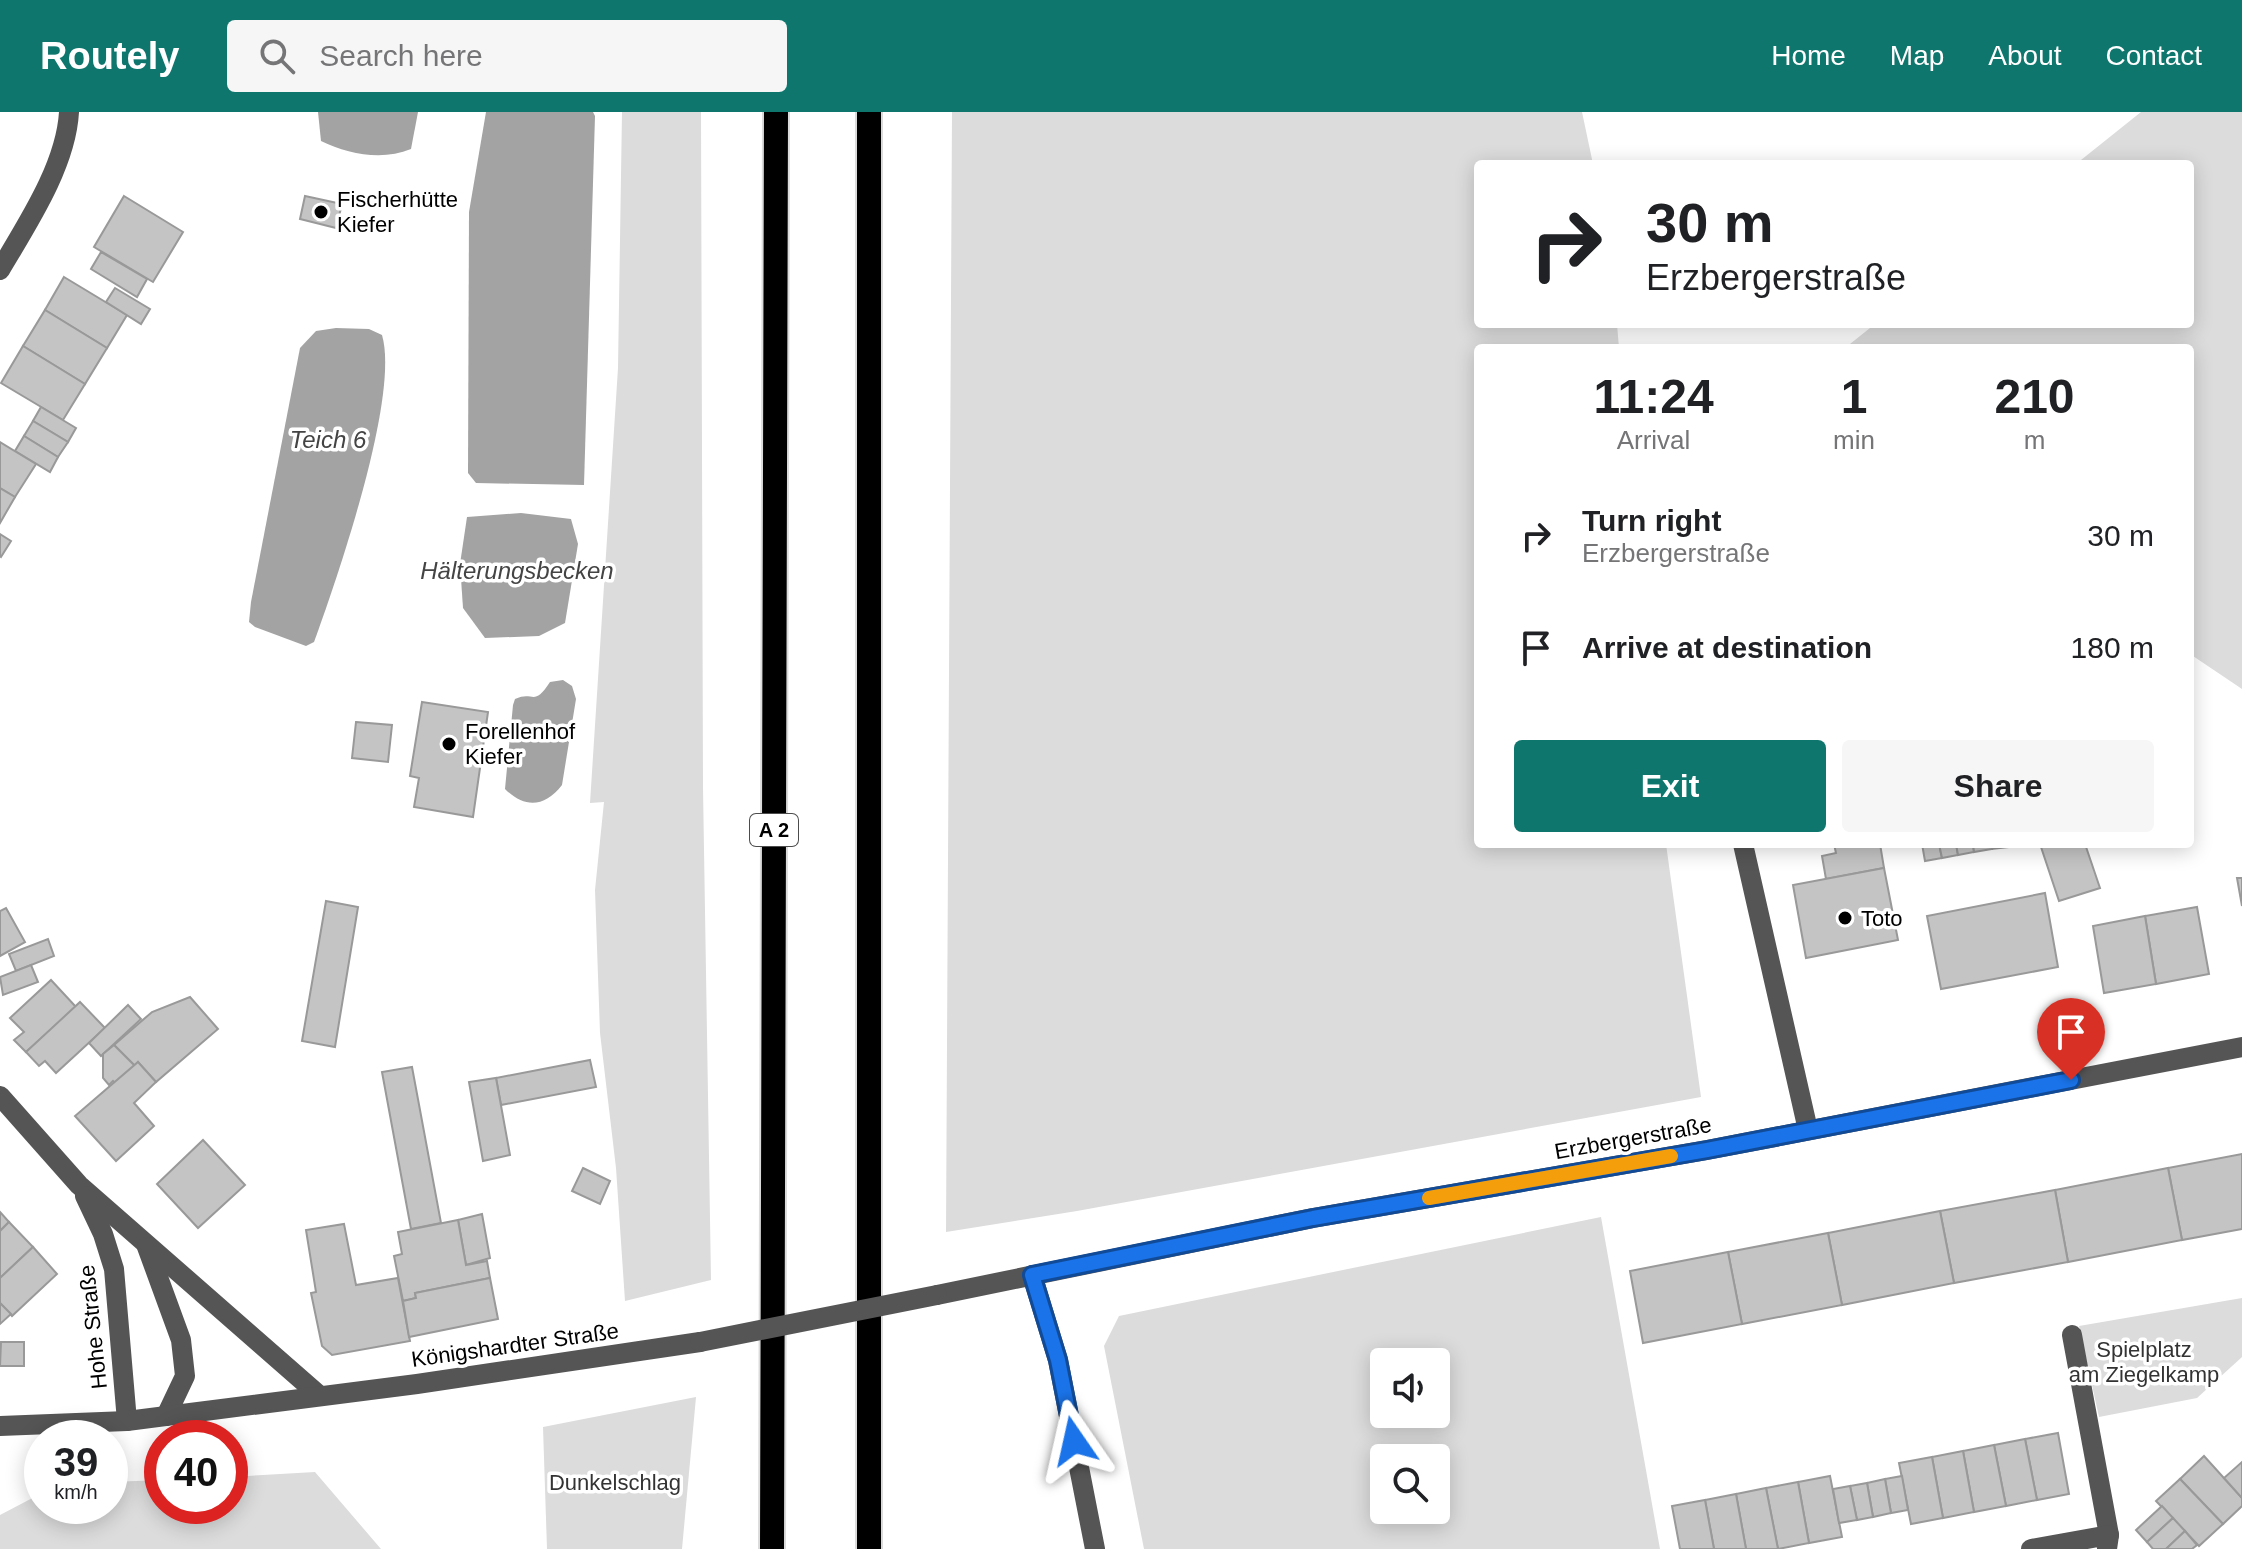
<!DOCTYPE html>
<html lang="en">
<head>
<meta charset="utf-8">
<style>
  body { margin:0; font-family:Helvetica,sans-serif; background:#f6f6f6; color:#202124; height:100vh; display:flex; flex-direction:column; font-size:30px; white-space:nowrap }
  * { box-sizing:border-box; margin:0 }
  p { font-size:26px; color:#757577 }
  .icon { flex:none; width:44px; height:44px; fill:none; stroke:currentColor; stroke-width:2; stroke-linecap:round; stroke-linejoin:round }
  .map { position:relative; flex:1; overflow:hidden }
  .sheet { position:absolute; left:1474px; top:232px; width:720px; height:504px; display:flex; flex-direction:column; background:#fff; border-radius:8px; box-shadow:0 4px 20px #0003 }
  .sheet>* { flex:none }
  .guide { position:absolute; left:1474px; top:48px; width:720px; height:168px; border-radius:8px; box-shadow:0 4px 20px #0003; background:#fff; color:#202124; overflow:hidden }
  .controls { position:absolute; left:1370px; top:1236px; display:grid; gap:16px }
  .controls a { display:grid; place-items:center; width:80px; height:80px; border-radius:8px; background:#fff; box-shadow:0 4px 20px #0003; font-size:40px }
  .speed { position:absolute; left:24px; top:1308px; display:flex; gap:16px; font-size:40px; font-weight:700; text-align:center }
  .speed>* { display:grid; place-content:center; width:104px; height:104px; border-radius:50%; background:#fff; box-shadow:0 4px 20px #0003; line-height:1 }
  .speed small { font-size:20px; font-weight:400 }
  .speed .limit { border:12px solid #d22; background:#fff; color:#111 }
  .pin { position:absolute; display:grid; place-items:center; width:68px; height:68px; color:#fff; margin:-82px -34px; border-radius:50% 50% 50% 0; rotate:-45deg; box-shadow:0 0 8px #0007 }
  .pin .icon { rotate:45deg }
  .me { position:absolute; width:88px; margin:-44px; rotate:349deg; stroke-linejoin:round; filter:drop-shadow(0 0 6px #0008) }
  .turn { display:flex; align-items:center; gap:28px; height:168px; padding:0 40px; font-size:36px }
  .turn .icon { width:104px; height:104px; stroke-width:2.5 }
  .turn b { display:block; font-size:56px; line-height:68px }
  .eta { display:flex; justify-content:space-evenly; align-items:center; height:136px; text-align:center }
  .eta b { font-size:48px; font-weight:700; line-height:56px }
  .action { display:flex; gap:16px; margin-top:auto; padding:16px 40px }
  .action a { flex:1; height:92px; border-radius:8px; background:#0f766e; color:#fff; font-size:32px; font-weight:700; line-height:92px; text-align:center }
  .action a+a { background:#f6f6f6; color:#202124 }
  ul { padding:0; list-style:none }
  li { display:flex; align-items:center; gap:24px; height:112px; padding:0 40px }
  li div { flex:1 }
  li b { display:block; font-size:30px }
  li em { font-style:normal }
  header { display:flex; align-items:center; gap:48px; box-sizing:border-box; height:112px; padding:0 40px; background:#0f766e; color:#fff }
  header strong { font-size:38px }
  nav { display:flex; gap:44px; margin-inline-start:auto; font-size:28px }
  .search { width:560px; height:72px; background:#f6f6f6; display:flex; align-items:center; gap:20px; box-sizing:border-box; padding:0 28px; border-radius:8px; color:#757577; font-size:30px }
  .map>svg:first-child { display:block }
</style>
</head>
<body>
<header>
<strong>Routely</strong>
<div class="search"><svg class="icon" aria-label="search" viewBox="0 0 24 24"><circle cx="10" cy="10" r="6"/><path d="M15 15l6 6"/></svg>Search here</div>
<nav><a>Home</a><a>Map</a><a>About</a><a>Contact</a></nav>
</header>
<div class="map">
<svg width="2242" height="1437" viewBox="0 0 2242 1437">
  <rect width="100%" height="100%" fill="#fff"/>
  <g fill="#dcdcdc" fill-rule="evenodd">
    <path d="M 622,0 L 701,0 L 703,676 L 711,1168 L 625,1189 L 616,1056 L 600,921 L 595,778 L 604,690 L 590,691 L 618,256 Z"/>
    <path d="M 952,0 L 1582,0 L 1593,52 L 1478,52 L 1478,212 L 1617,212 L 1619,236 L 1478,236 L 1478,732 L 1666,732 L 1701,985 L 1077,1099 L 946,1120 Z"/>
    <path d="M 2141,0 L 2242,0 L 2242,577 L 2190,542 L 2190,236 L 1845,236 L 1875,212 L 2190,212 L 2190,52 L 2076,52 Z"/>
    <path d="M 1601,1105 L 1660,1437 L 1144,1437 L 1104,1234 L 1119,1204 ZM 1436,1250 L 1436,1302 L 1384,1302 L 1384,1250 ZM 1436,1346 L 1436,1398 L 1384,1398 L 1384,1346 Z"/>
    <path d="M 2242,1186 L 2242,1245 L 2197,1286 L 2099,1305 L 2079,1214 Z"/>
    <path d="M 696,1285 L 682,1437 L 547,1437 L 543,1315 Z"/>
    <path d="M 315,1360 L 381,1437 L 0,1437 L 0,1403 L 42,1381 L 42,1394 L 110,1394 L 110,1370 L 162,1368 L 162,1394 L 230,1394 L 230,1365 Z"/>
  </g>
  <g fill="#a3a3a3">
    <path d="M 318,0 L 418,0 L 411,37 C 382,49 348,42 321,29 Z"/>
    <path d="M 486,0 L 593,0 L 595,4 L 584,373 L 476,371 L 468,361 L 469,100 Z"/>
    <path d="M 336,216 L 369,217 L 382,223 C 400,284 337,467 314,530 L 306,534 L 255,515 L 249,510 L 251,490 L 300,236 L 316,219 Z"/>
    <path d="M 521,401 L 571,407 L 578,432 L 565,511 L 539,524 L 485,526 L 463,496 L 460,452 L 467,405 Z"/>
    <path d="M 563,568 L 572,574 L 576,587 L 562,673 C 545,695 525,697 505,677 L 513,593 L 515,587 C 534,578 533,596 550,570 Z"/>
  </g>
  <g fill="#c4c4c4" stroke="#999" stroke-width="2">
    <path d="M 124,84 L 183,120 L 153,170 L 94,135 Z"/>
    <path d="M 305,84 L 342,92 L 336,116 L 300,107 Z"/>
    <path d="M 101,140 L 147,167 L 137,185 L 91,157 Z"/>
    <path d="M 64,165 L 127,203 L 107,236 L 45,198 Z"/>
    <path d="M 115,176 L 150,197 L 141,212 L 106,190 Z"/>
    <path d="M 45,198 L 107,236 L 85,272 L 23,234 Z"/>
    <path d="M 23,234 L 85,272 L 63,308 L 1,271 Z"/>
    <path d="M 41,295 L 76,316 L 68,330 L 33,309 Z"/>
    <path d="M 33,309 L 68,330 L 58,345 L 24,324 Z"/>
    <path d="M 24,324 L 58,345 L 50,360 L 15,339 Z"/>
    <path d="M 0,330 L 36,352 L 15,385 L 0,376 Z"/>
    <path d="M 0,376 L 15,385 L 0,411 Z"/>
    <path d="M 0,422 L 11,429 L 1,445 L 0,444 Z"/>
    <path d="M 422,590 L 488,600 L 473,705 L 414,695 L 419,666 L 410,664 Z"/>
    <path d="M 356,610 L 392,613 L 388,650 L 352,646 Z"/>
    <path d="M 1834,732 L 1880,732 L 1884,756 L 1826,767 L 1822,744 L 1836,741 Z"/>
    <path d="M 1922,732 L 1939,732 L 1942,746 L 1925,749 Z"/>
    <path d="M 1939,732 L 1956,732 L 1958,743 L 1942,746 Z"/>
    <path d="M 1956,732 L 1973,732 L 1974,740 L 1958,743 Z"/>
    <path d="M 1973,732 L 1991,732 L 1992,737 L 1974,740 Z"/>
    <path d="M 1991,732 L 2008,732 L 2008,735 L 1992,737 Z"/>
    <path d="M 2040,732 L 2085,732 L 2100,776 L 2059,789 Z"/>
    <path d="M 1884,756 L 1898,828 L 1806,846 L 1793,773 Z"/>
    <path d="M 2237,766 L 2242,766 L 2242,794 Z"/>
    <path d="M 2045,781 L 2058,855 L 1941,877 L 1927,804 Z"/>
    <path d="M 326,789 L 358,795 L 335,935 L 302,929 Z"/>
    <path d="M 2197,795 L 2209,862 L 2156,872 L 2145,804 Z"/>
    <path d="M 6,796 L 25,830 L 0,844 L 0,799 Z"/>
    <path d="M 2145,804 L 2156,872 L 2104,881 L 2093,814 Z"/>
    <path d="M 48,827 L 54,844 L 16,859 L 9,842 Z"/>
    <path d="M 31,853 L 38,870 L 3,883 L 0,865 Z"/>
    <path d="M 51,868 L 76,895 L 26,940 L 14,928 L 24,920 L 10,906 Z"/>
    <path d="M 190,885 L 218,917 L 156,970 L 138,950 L 135,954 L 114,933 L 152,900 Z"/>
    <path d="M 80,890 L 105,916 L 56,961 L 45,949 L 39,954 L 26,940 Z"/>
    <path d="M 128,893 L 141,907 L 101,944 L 89,931 Z"/>
    <path d="M 114,933 L 135,954 L 115,971 L 113,969 L 109,973 L 103,966 L 103,942 Z"/>
    <path d="M 590,948 L 596,975 L 501,993 L 496,966 Z"/>
    <path d="M 138,950 L 156,970 L 134,991 L 154,1014 L 116,1049 L 75,1004 Z"/>
    <path d="M 412,955 L 441,1111 L 411,1117 L 382,960 Z"/>
    <path d="M 496,966 L 510,1043 L 483,1049 L 469,970 Z"/>
    <path d="M 203,1028 L 245,1073 L 198,1116 L 157,1072 Z"/>
    <path d="M 2242,1042 L 2242,1117 L 2182,1128 L 2168,1056 Z"/>
    <path d="M 583,1056 L 610,1069 L 600,1092 L 572,1079 Z"/>
    <path d="M 2168,1056 L 2182,1128 L 2068,1150 L 2055,1078 Z"/>
    <path d="M 2055,1078 L 2068,1150 L 1954,1171 L 1940,1099 Z"/>
    <path d="M 1940,1099 L 1954,1171 L 1842,1193 L 1828,1121 Z"/>
    <path d="M 0,1100 L 9,1110 L 0,1119 Z"/>
    <path d="M 482,1102 L 490,1146 L 466,1153 L 458,1108 Z"/>
    <path d="M 458,1108 L 466,1153 L 487,1149 L 490,1166 L 415,1181 L 416,1186 L 403,1189 L 394,1144 L 402,1142 L 398,1120 Z"/>
    <path d="M 9,1110 L 33,1135 L 0,1166 L 0,1119 Z"/>
    <path d="M 344,1112 L 356,1173 L 398,1166 L 410,1229 L 332,1243 L 322,1234 L 311,1181 L 316,1180 L 306,1118 Z"/>
    <path d="M 1828,1121 L 1842,1193 L 1742,1212 L 1728,1140 Z"/>
    <path d="M 33,1135 L 57,1162 L 12,1204 L 0,1191 L 0,1166 Z"/>
    <path d="M 1728,1140 L 1742,1212 L 1643,1231 L 1630,1159 Z"/>
    <path d="M 490,1166 L 498,1207 L 409,1225 L 403,1189 L 416,1186 L 415,1181 Z"/>
    <path d="M 0,1191 L 11,1202 L 0,1212 Z"/>
    <path d="M 1,1230 L 24,1230 L 24,1254 L 0,1254 Z"/>
    <path d="M 2058,1321 L 2069,1382 L 2037,1388 L 2025,1327 Z"/>
    <path d="M 2025,1327 L 2037,1388 L 2006,1394 L 1994,1333 Z"/>
    <path d="M 1994,1333 L 2006,1394 L 1974,1400 L 1963,1339 Z"/>
    <path d="M 1963,1339 L 1974,1400 L 1943,1406 L 1932,1345 Z"/>
    <path d="M 2204,1344 L 2242,1386 L 2242,1394 L 2223,1412 L 2180,1367 Z"/>
    <path d="M 1932,1345 L 1943,1406 L 1911,1412 L 1899,1351 Z"/>
    <path d="M 2242,1350 L 2242,1386 L 2224,1366 Z"/>
    <path d="M 1830,1364 L 1842,1425 L 1809,1431 L 1798,1370 Z"/>
    <path d="M 1902,1364 L 1908,1398 L 1891,1401 L 1885,1367 Z"/>
    <path d="M 1885,1367 L 1891,1401 L 1873,1405 L 1867,1371 Z"/>
    <path d="M 2180,1367 L 2223,1412 L 2199,1434 L 2156,1389 Z"/>
    <path d="M 1798,1370 L 1809,1431 L 1778,1437 L 1766,1376 Z"/>
    <path d="M 1867,1371 L 1873,1405 L 1857,1408 L 1850,1374 Z"/>
    <path d="M 1850,1374 L 1857,1408 L 1839,1411 L 1833,1377 Z"/>
    <path d="M 1766,1376 L 1778,1437 L 1746,1437 L 1736,1382 Z"/>
    <path d="M 1736,1382 L 1746,1437 L 1714,1437 L 1705,1388 Z"/>
    <path d="M 1705,1388 L 1714,1437 L 1680,1437 L 1672,1394 Z"/>
    <path d="M 2162,1394 L 2173,1406 L 2147,1430 L 2136,1418 Z"/>
    <path d="M 2173,1406 L 2185,1419 L 2166,1437 L 2153,1437 L 2147,1430 Z"/>
    <path d="M 2185,1419 L 2197,1433 L 2192,1437 L 2166,1437 Z"/>
  </g>
  <g fill="none" stroke-linecap="round" stroke-linejoin="round">
    <g stroke="#dbdbdb" stroke-width="28">
      <g id="highway">
        <path d="M 772,1437 L 776,0"/>
        <path d="M 869,1437 L 869,0"/>
      </g>
    </g>
    <g stroke="#555" stroke-width="20">
      <path d="M 0,158 C 27,112 66,54 69,0"/>
      <path d="M 1743,732 L 1808,1018"/>
      <path d="M 0,984 L 79,1073 L 320,1284"/>
      <path d="M 85,1084 L 103,1122 L 114,1157 L 127,1309"/>
      <path d="M 147,1135 L 181,1228 L 185,1264 L 166,1304"/>
      <path d="M 1032,1163 L 1058,1248 L 1095,1437"/>
      <path d="M 937,1183 L 1313,1106 L 1707,1038 L 2242,935"/>
      <path d="M 2072,1223 L 2109,1423"/>
      <path d="M 0,1314 L 127,1309 L 417,1272 L 700,1230"/>
      <path d="M 2031,1437 L 2109,1423 L 2107,1437"/>
    </g>
    <use href="#highway" stroke="#000" stroke-width="24"/>
    <path stroke="#555" stroke-width="20" d="M 700,1230 L 937,1183"/>
  </g>
  <g fill="none" stroke-linecap="round" stroke-linejoin="round">
    <g stroke="#114b97" stroke-width="20">
      <path id="route" d="M 1074,1329 L 1058,1248 L 1032,1163 L 1313,1106 L 1707,1038 L 2071,968"/>
    </g>
    <use href="#route" stroke="#1a73e8" stroke-width="14"/>
    <path stroke="#f59e0b" stroke-width="14" d="M 1429,1086 L 1671,1044"/>
  </g>
  <g fill="#000" stroke="#fff" stroke-width="3">
    <circle cx="321" cy="100" r="8"/>
    <circle cx="449" cy="632" r="8"/>
    <circle cx="1845" cy="806" r="8"/>
  </g>
  <g text-anchor="middle" dominant-baseline="central" stroke-width="7" stroke-linejoin="round" paint-order="stroke">
    <rect fill="#fff" stroke="#4c4c4c" stroke-width="2" x="750" y="702" width="48" height="32" rx="6"/>
    <g font-size="20" font-weight="bold" fill="#000">
      <text x="774" y="718">A 2</text>
    </g>
    <g font-size="22" fill="#000" stroke="#fff" text-anchor="start">
      <text x="337" y="87">Fischerhütte<tspan x="337" dy="25">Kiefer</tspan></text>
      <text x="465" y="619">Forellenhof<tspan x="465" dy="25">Kiefer</tspan></text>
      <text x="1861" y="806">Toto</text>
    </g>
    <g font-size="22" fill="#000" stroke="#fff">
      <text transform="translate(1633 1026) rotate(-10)">Erzbergerstraße</text>
      <text transform="translate(93 1215) rotate(-96)">Hohe Straße</text>
      <text transform="translate(515 1233) rotate(-8)">Königshardter Straße</text>
    </g>
    <g font-size="22" fill="#333" stroke="#fff">
      <text x="2144" y="1237">Spielplatz<tspan x="2144" dy="25">am Ziegelkamp</tspan></text>
      <text x="615" y="1370">Dunkelschlag</text>
    </g>
    <g font-size="24" font-style="italic" fill="#444" stroke="#fff">
      <text x="328" y="327">Teich 6</text>
      <text x="517" y="458">Hälterungsbecken</text>
    </g>
  </g>
</svg>
<div class="controls">
<a><svg class="icon" aria-label="sound" viewBox="0 0 24 24"><path d="M4 9h4l5-4v14l-5-4H4zM17 9q2 3 0 6"/></svg></a>
<a><svg class="icon" aria-label="search" viewBox="0 0 24 24"><circle cx="10" cy="10" r="6"/><path d="M15 15l6 6"/></svg></a>
</div>
<div class="speed"><div>39<small>km/h</small></div><div class="limit">40</div></div>
<div class="pin" style="left:2071px;top:968px;background:#d93025"><svg class="icon" aria-label="arrive" viewBox="0 0 24 24"><path d="M6 21V4h12l-3 4 3 4H6"/></svg></div>
<svg class="me" style="left:1074px;top:1329px" viewBox="-20 -20 40 40"><path d="M0-17L14 15 0 8-14 15z" fill="#1a73e8" stroke="#fff" stroke-width="4"/></svg>
<div class="guide">
<div class="turn"><svg class="icon" aria-label="right" viewBox="0 0 24 24"><path d="M7 20v-9h11M14 6l5 5-5 5"/></svg><div><b>30 m</b>Erzbergerstraße</div></div>
</div>
<section class="sheet">
<div class="eta">
<div><b>11:24</b><p>Arrival</p></div>
<div><b>1</b><p>min</p></div>
<div><b>210</b><p>m</p></div>
</div>
<ul>
<li><svg class="icon" aria-label="right" viewBox="0 0 24 24"><path d="M7 20v-9h11M14 6l5 5-5 5"/></svg><div><b>Turn right</b><p>Erzbergerstraße</p></div><em>30 m</em></li>
<li><svg class="icon" aria-label="arrive" viewBox="0 0 24 24"><path d="M6 21V4h12l-3 4 3 4H6"/></svg><div><b>Arrive at destination</b></div><em>180 m</em></li>
</ul>
<div class="action"><a>Exit</a><a>Share</a></div>
</section>
</div>
</body>
</html>
